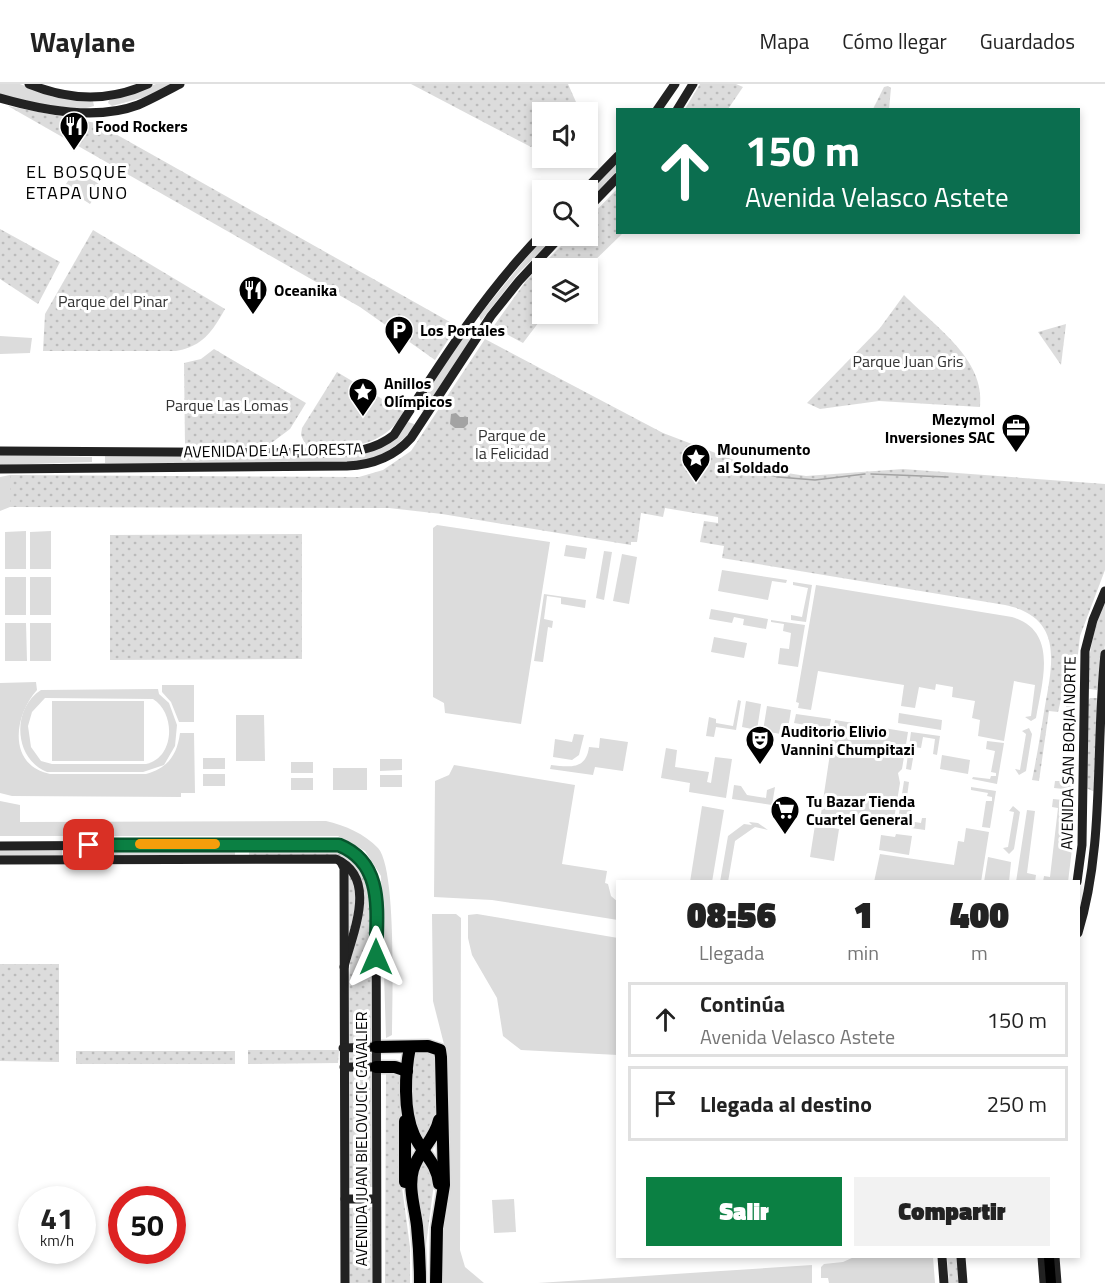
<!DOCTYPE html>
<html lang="es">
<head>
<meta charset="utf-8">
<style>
  body { margin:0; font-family:"Titillium Web",sans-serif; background:#f2f2f2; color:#222; height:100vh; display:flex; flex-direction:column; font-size:22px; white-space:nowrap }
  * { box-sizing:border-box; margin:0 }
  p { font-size:20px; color:#767676 }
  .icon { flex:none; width:33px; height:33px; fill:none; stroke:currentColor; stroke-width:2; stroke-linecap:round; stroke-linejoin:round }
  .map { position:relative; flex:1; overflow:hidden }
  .side { position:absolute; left:616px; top:796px; width:464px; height:378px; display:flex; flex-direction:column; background:#fff; border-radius:0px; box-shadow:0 3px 9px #0003 }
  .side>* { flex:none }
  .banner { position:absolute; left:616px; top:24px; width:464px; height:126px; border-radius:0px; box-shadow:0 3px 9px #0003; background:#0b6e4f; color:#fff; overflow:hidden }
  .tools { position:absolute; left:532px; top:18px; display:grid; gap:12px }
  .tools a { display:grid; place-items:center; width:66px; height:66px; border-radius:0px; background:#fff; box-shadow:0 3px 9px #0003; font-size:30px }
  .speed { position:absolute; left:18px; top:1102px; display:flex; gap:12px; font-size:30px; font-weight:700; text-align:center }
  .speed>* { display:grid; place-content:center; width:78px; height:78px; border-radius:50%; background:#fff; box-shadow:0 3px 9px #0003; line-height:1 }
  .speed small { font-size:15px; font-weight:400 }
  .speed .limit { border:9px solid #d22; background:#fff; color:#111 }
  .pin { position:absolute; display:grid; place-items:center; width:51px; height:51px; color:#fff; margin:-26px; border-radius:12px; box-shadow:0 3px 9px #0006 }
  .me { position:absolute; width:66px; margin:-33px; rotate:0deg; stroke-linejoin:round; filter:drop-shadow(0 0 4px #0008) }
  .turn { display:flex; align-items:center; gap:21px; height:126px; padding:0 30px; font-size:27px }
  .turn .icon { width:78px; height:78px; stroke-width:2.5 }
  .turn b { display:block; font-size:42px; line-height:51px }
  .eta { display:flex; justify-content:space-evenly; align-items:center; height:102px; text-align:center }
  .eta b { font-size:36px; font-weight:800; line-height:42px }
  .primary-button { display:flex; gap:12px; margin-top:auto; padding:12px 30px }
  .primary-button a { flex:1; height:69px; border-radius:0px; background:#0b8043; color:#fff; font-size:24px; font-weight:800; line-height:69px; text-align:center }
  .primary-button a+a { background:#f2f2f2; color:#222 }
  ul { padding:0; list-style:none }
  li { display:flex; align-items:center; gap:18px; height:75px; margin:0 12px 9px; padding:0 18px; border:3px solid #e0e0e0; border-radius:0px }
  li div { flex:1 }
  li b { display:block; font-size:22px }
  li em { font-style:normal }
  header { display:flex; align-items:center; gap:36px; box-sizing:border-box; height:84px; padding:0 30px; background:#fff; border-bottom:2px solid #e0e0e0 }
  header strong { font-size:28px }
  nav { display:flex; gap:33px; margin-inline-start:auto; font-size:21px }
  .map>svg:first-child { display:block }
</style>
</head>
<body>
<header>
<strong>Waylane</strong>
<nav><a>Mapa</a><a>Cómo llegar</a><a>Guardados</a></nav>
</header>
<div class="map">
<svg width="1105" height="1199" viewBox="0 0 1105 1199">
  <defs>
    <pattern id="park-dots" width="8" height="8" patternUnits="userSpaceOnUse" patternTransform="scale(1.5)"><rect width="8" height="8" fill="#dcdcdc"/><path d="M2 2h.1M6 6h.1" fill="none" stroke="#bbb" stroke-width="1.8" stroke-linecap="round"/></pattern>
  </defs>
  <rect width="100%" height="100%" fill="#fff"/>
  <g fill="#dcdcdc" fill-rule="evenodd">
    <path d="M 0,0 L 20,0 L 53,13 L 93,17 L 94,22 C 70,31 26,17 0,11 Z"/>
    <path d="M 156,0 L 173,0 L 149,12 L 112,22 L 108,19 L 109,16 Z"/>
    <path d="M 618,76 L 618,86 L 588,117 L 588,107 Z"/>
    <path d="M 76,85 L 102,102 L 90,120 L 64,103 Z"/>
    <path d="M 544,152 L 555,152 L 517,191 L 481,237 L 479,232 Z"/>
    <path d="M 470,247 L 473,253 L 425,328 L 418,326 L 417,322 L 466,248 Z"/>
    <path d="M 0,252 L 32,254 L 30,269 L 0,270 Z"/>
    <path d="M 408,338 L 414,340 L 415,343 C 398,362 384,371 360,379 L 105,379 L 105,371 L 361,371 C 381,364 394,355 408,338 Z"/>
    <path d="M 0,371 L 92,373 L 92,378 L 0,381 Z"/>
    <path d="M 10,391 L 10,423 L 0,427 L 0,393 Z"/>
    <path d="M 437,441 L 550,458 L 521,640 L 445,629 L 444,619 L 433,613 L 433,444 Z"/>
    <path d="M 26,447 L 26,485 L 5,485 L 5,448 Z"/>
    <path d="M 51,447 L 51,485 L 30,485 L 30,448 Z"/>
    <path d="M 566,461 L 587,464 L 585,475 L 564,472 Z"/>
    <path d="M 604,467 L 612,468 L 604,516 L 596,514 Z"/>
    <path d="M 622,470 L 637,473 L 629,520 L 613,517 Z"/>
    <path d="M 722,486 L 787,496 L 786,499 L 772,497 L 768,516 L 718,507 Z"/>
    <rect x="5" y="493" width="21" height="38"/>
    <rect x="30" y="493" width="21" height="38"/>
    <path d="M 793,498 L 812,501 L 806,538 L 791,536 L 791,531 L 802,533 L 808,504 L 793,501 Z"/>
    <path d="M 816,501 L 1012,533 C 1059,547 1042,598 1036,634 L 1031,637 L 1025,633 L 1031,632 L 1035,601 L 1014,597 L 1004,657 L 978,652 L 980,636 L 972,634 L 975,617 L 952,613 L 953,603 L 936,600 L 935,606 L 919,603 L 915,624 L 901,622 L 904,601 L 818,587 L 811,626 L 798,624 L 799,619 L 796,618 Z"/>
    <path d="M 544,510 L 586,516 L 585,524 L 561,520 L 561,514 L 547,512 L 544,535 L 553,537 L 552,544 L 548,543 L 543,578 L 534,577 Z"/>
    <path d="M 711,525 L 768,535 L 766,545 L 743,541 L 744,535 L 734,533 L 732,539 L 709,535 Z"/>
    <path d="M 771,536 L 805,541 L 798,583 L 778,580 L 780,564 L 789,565 L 791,549 L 783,547 L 784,540 L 771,538 Z"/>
    <path d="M 5,539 L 26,539 L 27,577 L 5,577 Z"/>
    <rect x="30" y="539" width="21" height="38"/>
    <path d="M 714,553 L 747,559 L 744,574 L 711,568 Z"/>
    <path d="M 36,598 L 37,606 C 14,631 7,681 50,690 L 146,690 C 168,684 177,671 180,649 L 194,649 L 195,709 L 181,709 L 181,713 L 12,712 L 0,709 L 0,599 Z"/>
    <path d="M 162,601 L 194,601 L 194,638 L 179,638 L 171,618 L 162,608 Z"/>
    <path d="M 158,605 L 159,610 L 169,619 L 177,641 L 175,662 L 164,681 L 143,688 L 47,688 C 14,675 11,625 41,606 ZM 45,614 L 153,615 C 176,629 175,674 146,680 L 52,680 L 41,677 L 31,663 L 28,642 L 32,628 Z"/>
    <path d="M 1075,612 L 1073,706 L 1054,704 L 1055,697 L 1063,697 L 1072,630 L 1069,629 L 1070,624 L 1066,623 L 1067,617 Z"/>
    <path d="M 738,616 L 741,617 L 736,646 L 716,643 L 714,653 L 706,652 L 709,633 L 716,635 L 716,639 L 733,642 Z"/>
    <rect x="52" y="617" width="92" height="60"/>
    <path d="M 746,617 L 761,620 L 757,646 L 742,643 Z"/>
    <path d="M 767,622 L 791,626 L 787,651 L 763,647 Z"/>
    <path d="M 899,629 L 942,636 L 941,646 L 898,639 Z"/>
    <path d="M 796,630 L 831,635 L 829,645 L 794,639 Z"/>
    <path d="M 236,631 L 264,631 L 265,677 L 236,677 Z"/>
    <path d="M 835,636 L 908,648 L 902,685 L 898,689 L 900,699 L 893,741 L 821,730 Z"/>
    <path d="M 1029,644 L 1032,650 L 1026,687 L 1019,691 L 1015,685 L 1020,686 L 1026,650 L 1022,647 Z"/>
    <path d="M 911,648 L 940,652 L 937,671 L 933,670 L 935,655 L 923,653 L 921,664 L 915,663 L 911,686 L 906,685 Z"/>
    <path d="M 574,650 L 584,651 L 579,671 L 572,676 L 553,673 L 555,655 L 572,658 Z"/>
    <path d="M 600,654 L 628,658 L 623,687 L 595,683 L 593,691 L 550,685 L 551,681 C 570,683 586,686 589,663 L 599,664 Z"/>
    <path d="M 987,657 L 1004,659 L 997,700 L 972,695 L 973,693 L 990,695 L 991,692 L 996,692 L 996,689 L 991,688 L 995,667 L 986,665 Z"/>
    <path d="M 666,664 L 677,666 L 675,683 L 709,688 L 707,698 L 711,699 L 715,673 L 732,675 L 726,714 L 689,708 L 690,699 L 661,694 Z"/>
    <path d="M 942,671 L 970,676 L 968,690 L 940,685 Z"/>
    <rect x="203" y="674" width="22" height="11"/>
    <path d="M 380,675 L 402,675 L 402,686 L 380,687 Z"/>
    <rect x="291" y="678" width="22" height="11"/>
    <path d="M 454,681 L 575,701 L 562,780 L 607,787 L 605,799 L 608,800 L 611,812 L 618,818 L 618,836 L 492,816 L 434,813 L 435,697 L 449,691 Z"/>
    <rect x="333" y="684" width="34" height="22"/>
    <rect x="203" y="690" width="22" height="12"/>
    <rect x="380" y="691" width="22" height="12"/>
    <rect x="291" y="694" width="22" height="12"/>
    <path d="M 904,697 L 909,698 L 906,720 L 912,721 L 909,737 L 921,739 L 922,734 L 926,734 L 925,746 L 897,742 Z"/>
    <path d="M 734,701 L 741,702 L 747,711 L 766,714 L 767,706 L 775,703 L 772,721 L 732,715 Z"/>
    <path d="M 971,703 L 996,707 L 990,744 L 982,743 L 986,717 L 992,717 L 992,713 L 987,712 L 988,709 L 971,706 Z"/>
    <path d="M 1053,715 L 1073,717 L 1072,765 L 1068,798 L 1043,798 L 1044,792 L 1050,793 L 1058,724 L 1052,723 Z"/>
    <path d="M 0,717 L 20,721 L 20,738 L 326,737 C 344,741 365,750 378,764 C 397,785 392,917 392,951 L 386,954 L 381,792 L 365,767 L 338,752 L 0,752 Z"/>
    <path d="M 702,722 L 724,726 L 712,798 L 690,798 Z"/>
    <path d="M 1013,722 L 1020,728 L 1014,765 L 1009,770 L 1003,764 L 1008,763 L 1014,728 L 1009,727 Z"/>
    <path d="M 1027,726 L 1035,727 L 1027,789 L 1036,791 L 1035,798 L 1016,798 Z"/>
    <path d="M 749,738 L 758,739 L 768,746 L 755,743 L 735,757 L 728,798 L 720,798 L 728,752 L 744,740 L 752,741 Z"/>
    <path d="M 815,741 L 839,745 L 834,777 L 810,773 Z"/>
    <path d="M 966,744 L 989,748 L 981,798 L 874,798 L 880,770 L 954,781 L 958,757 L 964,758 Z"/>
    <path d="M 896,750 L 912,752 L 909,771 L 879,766 L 881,751 L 895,753 Z"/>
    <path d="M 235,762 L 235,772 L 71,772 L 71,763 Z"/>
    <path d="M 62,765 L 62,771 L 0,772 L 0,766 Z"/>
    <path d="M 988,773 L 1011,778 L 1009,798 L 984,798 Z"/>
    <path d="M 432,830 L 456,830 L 461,834 L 460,1166 L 465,1183 L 484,1199 L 440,1199 L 439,1154 L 448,1107 L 448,976 L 433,917 Z"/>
    <path d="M 477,830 L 618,854 L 618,971 L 521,966 L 503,952 L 497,914 L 472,871 L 468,854 L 468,831 Z"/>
    <path d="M 514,1115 L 516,1148 L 494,1149 L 492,1116 Z"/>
    <path d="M 854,1173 L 933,1173 L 935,1199 L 829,1199 L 828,1194 L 821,1194 L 821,1183 L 824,1180 L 843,1178 Z"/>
    <path d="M 812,1181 L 812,1199 L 538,1199 Z"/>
  </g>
  <g fill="url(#park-dots)">
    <path d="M 411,0 L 568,0 L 576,18 L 566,28 L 543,28 L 543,51 L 531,63 Z"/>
    <path d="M 700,0 L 736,0 L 743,3 L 728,25 L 685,25 Z"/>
    <path d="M 888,2 L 891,4 L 889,25 L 873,25 L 884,3 Z"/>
    <path d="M 8,22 L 96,39 L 457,242 L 435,276 L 360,223 Z"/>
    <path d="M 618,104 L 618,148 L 623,149 L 587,184 L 543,184 L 545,230 L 523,259 L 493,243 L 526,197 L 571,152 L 588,152 L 588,135 Z"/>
    <path d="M 0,145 L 60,178 L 38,220 L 0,195 Z"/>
    <path d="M 93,146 L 225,225 C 212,248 203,262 176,267 L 43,267 L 45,230 Z"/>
    <path d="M 904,211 C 934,242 986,275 980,323 L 879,317 L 820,325 L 807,319 L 880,244 Z"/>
    <path d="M 1066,240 L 1061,281 L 1038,248 Z"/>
    <path d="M 485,255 L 663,349 L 755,384 L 806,392 L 903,385 L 1105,400 L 1105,486 L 1080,552 L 1074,606 L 1062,611 L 1058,628 L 1049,627 L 1039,697 L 1032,696 C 1037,672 1041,647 1045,622 C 1053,578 1063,533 1005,521 L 722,474 L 724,462 L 700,458 L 704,437 L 718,439 L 718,433 L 665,424 L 663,433 L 641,429 L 637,458 L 631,458 L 631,461 L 442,430 L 389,424 L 10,423 L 10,391 L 359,393 L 383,386 L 411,367 Z"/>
    <path d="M 214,265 L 306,319 L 290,345 L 266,363 L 185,361 L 184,279 L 201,275 Z"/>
    <path d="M 337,288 L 404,328 C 387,357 362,363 330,364 C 322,364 314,365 306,362 L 301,351 L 302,344 Z"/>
    <path d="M 302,450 L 302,575 L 110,576 L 110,451 Z"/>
    <path d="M 1105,516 L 1105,561 L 1099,602 L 1097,606 L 1089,605 L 1087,603 C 1088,572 1093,544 1105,516 Z"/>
    <path d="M 1090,614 L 1097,614 L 1100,617 L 1095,708 L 1086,704 L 1087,618 Z"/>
    <path d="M 249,762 C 274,763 331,757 351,771 C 362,779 367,790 372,802 L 371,961 L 347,959 L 350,879 L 364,813 L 360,793 L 349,780 L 249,772 Z"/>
    <path d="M 347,785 C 364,804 353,833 348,854 Z"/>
    <path d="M 0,880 L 59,880 L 59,978 L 0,977 Z"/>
    <path d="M 248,966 L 339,966 L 338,979 L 248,980 Z"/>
    <rect x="76" y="967" width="159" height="13"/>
    <path d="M 353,967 L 367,967 L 372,970 L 372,977 C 365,982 355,981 348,977 L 348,970 Z"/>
    <path d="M 418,968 L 430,968 L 437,972 C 438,1003 440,1032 424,1060 C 409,1032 409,1000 414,969 Z"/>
    <path d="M 349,986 L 373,988 L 373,1103 L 348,1104 Z"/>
    <path d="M 386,987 L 403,987 L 401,1096 L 410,1163 L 410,1199 L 385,1199 Z"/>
    <path d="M 424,1073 L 434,1099 L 424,1177 L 415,1092 Z"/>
    <path d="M 373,1123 L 373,1199 L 348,1199 L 348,1124 Z"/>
    <path d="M 947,1173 L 959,1173 L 960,1199 L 949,1199 Z"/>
  </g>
  <path fill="#a3a3a3" d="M 456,329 L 460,333 L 468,333 L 468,340 L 464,344 L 455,344 L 450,340 L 451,330 Z"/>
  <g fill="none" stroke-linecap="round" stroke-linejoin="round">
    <g stroke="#a3a3a3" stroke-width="1.5">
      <path d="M 724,378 L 752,388 L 775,392"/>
      <path d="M 871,390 L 948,393"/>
      <path d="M 778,393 L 815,396 L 865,390"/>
    </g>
    <g stroke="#dbdbdb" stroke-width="14">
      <path id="primary" d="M 1049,1173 L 1051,1199"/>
    </g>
    <g stroke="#dbdbdb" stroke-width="15">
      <g id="highway">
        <path d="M 376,963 L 428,962 L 440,966 L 441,973 L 444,1101 L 437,1144 L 436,1199"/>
        <path d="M 410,963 C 405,988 403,1027 414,1051 C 422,1069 437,1078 439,1100"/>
        <path d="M 376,983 L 395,983 L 407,987"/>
        <path d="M 405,1098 L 405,1037"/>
        <path d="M 420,1199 C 420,1180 419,1161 417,1142 C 415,1124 408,1104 413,1086 C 418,1067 435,1056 439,1036"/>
      </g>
    </g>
    <g stroke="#222" stroke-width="9">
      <path d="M 29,0 C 68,16 109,18 148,0"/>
      <path d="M 0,14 C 42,26 96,37 138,21 C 152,15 166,7 180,0"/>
      <path d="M 657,26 L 675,0"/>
      <path d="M 677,26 L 693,0"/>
      <path d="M 585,106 L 618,72"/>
      <path d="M 588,124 L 618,93"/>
      <path d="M 0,367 L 332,369 C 354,368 375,366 394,351 C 439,281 484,209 543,149"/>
      <path d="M 0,385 L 347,382 C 372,381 394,373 411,354 L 491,232 L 519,197 L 561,152"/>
      <path d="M 0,762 L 325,760 C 354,762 374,781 376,810 L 377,1199"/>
      <path d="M 0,776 L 336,775 C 379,794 352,850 344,883"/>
      <path d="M 341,778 L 344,784 L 345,1199"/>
      <path d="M 1077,798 L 1082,761 L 1085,567 L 1093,536 L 1105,507"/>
      <path d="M 1078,849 C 1105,761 1095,664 1105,570"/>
      <path d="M 343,964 L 376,963"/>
      <path d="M 344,983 L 376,983"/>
      <path d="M 345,1115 L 376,1115"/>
      <path d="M 942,1173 L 944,1199"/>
      <path d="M 961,1173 L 963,1199"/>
      <path d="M 1042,1173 L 1044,1199"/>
      <path d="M 1055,1173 L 1057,1199"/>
    </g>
    <use href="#primary" stroke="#000" stroke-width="10"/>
    <use href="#highway" stroke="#000" stroke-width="12"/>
  </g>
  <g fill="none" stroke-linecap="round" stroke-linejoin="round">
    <g stroke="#07532c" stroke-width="15">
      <path id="route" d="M 89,761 L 339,761 C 386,780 376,831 376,873"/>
    </g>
    <use href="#route" stroke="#0b8043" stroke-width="10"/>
    <path stroke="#f59e0b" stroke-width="10" d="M 140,760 L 215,760"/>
  </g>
  <defs>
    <g id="restaurant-pin" transform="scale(1.5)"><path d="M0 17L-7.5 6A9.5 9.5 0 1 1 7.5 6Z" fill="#000" stroke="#fff"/><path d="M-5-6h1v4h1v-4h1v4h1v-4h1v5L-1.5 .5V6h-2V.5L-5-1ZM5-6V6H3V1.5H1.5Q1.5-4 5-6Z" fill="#fff"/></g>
    <g id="parking-pin" transform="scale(1.5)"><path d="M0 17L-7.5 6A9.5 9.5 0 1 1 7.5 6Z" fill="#000" stroke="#fff"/><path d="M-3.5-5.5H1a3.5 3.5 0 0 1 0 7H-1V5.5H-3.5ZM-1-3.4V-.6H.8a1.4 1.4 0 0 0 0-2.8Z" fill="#fff"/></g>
    <g id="sight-pin" transform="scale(1.5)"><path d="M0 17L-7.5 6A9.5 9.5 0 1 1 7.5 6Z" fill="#000" stroke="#fff"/><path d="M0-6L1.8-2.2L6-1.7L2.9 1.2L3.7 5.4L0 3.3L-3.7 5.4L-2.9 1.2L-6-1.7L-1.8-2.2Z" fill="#fff"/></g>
    <g id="office-pin" transform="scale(1.5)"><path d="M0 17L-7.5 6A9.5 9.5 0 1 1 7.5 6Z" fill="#000" stroke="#fff"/><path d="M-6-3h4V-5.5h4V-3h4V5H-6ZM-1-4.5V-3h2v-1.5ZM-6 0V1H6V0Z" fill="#fff"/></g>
    <g id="theatre-pin" transform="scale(1.5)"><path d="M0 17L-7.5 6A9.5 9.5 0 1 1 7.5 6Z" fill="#000" stroke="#fff"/><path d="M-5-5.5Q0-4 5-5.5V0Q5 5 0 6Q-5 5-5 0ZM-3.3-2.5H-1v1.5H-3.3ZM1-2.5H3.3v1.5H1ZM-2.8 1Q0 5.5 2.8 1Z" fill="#fff"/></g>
    <g id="supermarket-pin" transform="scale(1.5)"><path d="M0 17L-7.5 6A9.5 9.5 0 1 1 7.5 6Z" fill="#000" stroke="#fff"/><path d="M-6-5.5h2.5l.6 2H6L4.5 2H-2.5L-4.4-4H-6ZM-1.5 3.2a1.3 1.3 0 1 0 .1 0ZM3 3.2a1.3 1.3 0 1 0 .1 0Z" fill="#fff"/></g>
  </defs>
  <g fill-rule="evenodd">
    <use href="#restaurant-pin" x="74" y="42"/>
    <use href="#restaurant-pin" x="253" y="206"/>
    <use href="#parking-pin" x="399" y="246"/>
    <use href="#sight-pin" x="363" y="308"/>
    <use href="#office-pin" x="1016" y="344"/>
    <use href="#sight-pin" x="696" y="374"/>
    <use href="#theatre-pin" x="760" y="656"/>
    <use href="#supermarket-pin" x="785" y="726"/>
  </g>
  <g text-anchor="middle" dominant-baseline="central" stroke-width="6" stroke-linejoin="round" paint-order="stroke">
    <g font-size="16" font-weight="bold" fill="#000" stroke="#fff" text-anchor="start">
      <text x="95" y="42">Food Rockers</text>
      <text x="274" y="206">Oceanika</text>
      <text x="420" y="246">Los Portales</text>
      <text x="384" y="299">Anillos<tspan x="384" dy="18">Olímpicos</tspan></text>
      <text x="995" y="335" text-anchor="end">Mezymol<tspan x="995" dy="18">Inversiones SAC</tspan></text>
      <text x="717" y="365">Mounumento<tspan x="717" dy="18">al Soldado</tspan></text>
      <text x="781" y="647">Auditorio Elivio<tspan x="781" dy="18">Vannini Chumpitazi</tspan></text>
      <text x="806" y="717">Tu Bazar Tienda<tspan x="806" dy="18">Cuartel General</tspan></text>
    </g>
    <g font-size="16" fill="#333" stroke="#fff">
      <text x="113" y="217">Parque del Pinar</text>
      <text x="908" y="277">Parque Juan Gris</text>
      <text x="227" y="321">Parque Las Lomas</text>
      <text x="512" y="351">Parque de<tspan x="512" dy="18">la Felicidad</tspan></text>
    </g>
    <g font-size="16" fill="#000" stroke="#fff">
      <text transform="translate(273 366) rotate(-1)">AVENIDA DE LA FLORESTA</text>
      <text transform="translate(1068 669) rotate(-89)">AVENIDA SAN BORJA NORTE</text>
      <text transform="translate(361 1055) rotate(-90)">AVENIDA JUAN BIELOVUCIC CAVALIER</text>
    </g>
    <g font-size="18" letter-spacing="1.5" fill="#000" stroke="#fff">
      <text x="77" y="87">EL BOSQUE<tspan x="77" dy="21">ETAPA UNO</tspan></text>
    </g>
  </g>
</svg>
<div class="tools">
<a><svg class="icon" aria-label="sound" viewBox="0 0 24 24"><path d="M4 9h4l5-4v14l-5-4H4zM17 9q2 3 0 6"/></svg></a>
<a><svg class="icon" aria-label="search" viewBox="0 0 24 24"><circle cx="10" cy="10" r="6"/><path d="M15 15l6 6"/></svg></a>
<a><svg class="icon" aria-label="layers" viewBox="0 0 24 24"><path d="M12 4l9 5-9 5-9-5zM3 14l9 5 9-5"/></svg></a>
</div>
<div class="speed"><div>41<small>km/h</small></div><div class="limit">50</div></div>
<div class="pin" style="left:89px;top:761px;background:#d93025"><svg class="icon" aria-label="arrive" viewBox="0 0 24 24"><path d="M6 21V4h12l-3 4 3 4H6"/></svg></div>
<svg class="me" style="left:376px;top:873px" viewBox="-20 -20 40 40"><path d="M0-17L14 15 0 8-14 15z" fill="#0b8043" stroke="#fff" stroke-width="4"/></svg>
<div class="banner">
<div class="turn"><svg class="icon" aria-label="ahead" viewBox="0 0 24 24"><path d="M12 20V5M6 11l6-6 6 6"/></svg><div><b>150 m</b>Avenida Velasco Astete</div></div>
</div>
<section class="side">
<div class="eta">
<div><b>08:56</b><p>Llegada</p></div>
<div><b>1</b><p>min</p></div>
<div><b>400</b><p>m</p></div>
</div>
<ul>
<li><svg class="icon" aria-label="ahead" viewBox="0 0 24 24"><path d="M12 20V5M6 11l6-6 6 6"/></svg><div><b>Continúa</b><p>Avenida Velasco Astete</p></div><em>150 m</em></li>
<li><svg class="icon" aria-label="arrive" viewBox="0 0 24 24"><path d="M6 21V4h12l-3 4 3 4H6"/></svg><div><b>Llegada al destino</b></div><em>250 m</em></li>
</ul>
<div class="primary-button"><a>Salir</a><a>Compartir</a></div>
</section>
</div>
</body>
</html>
